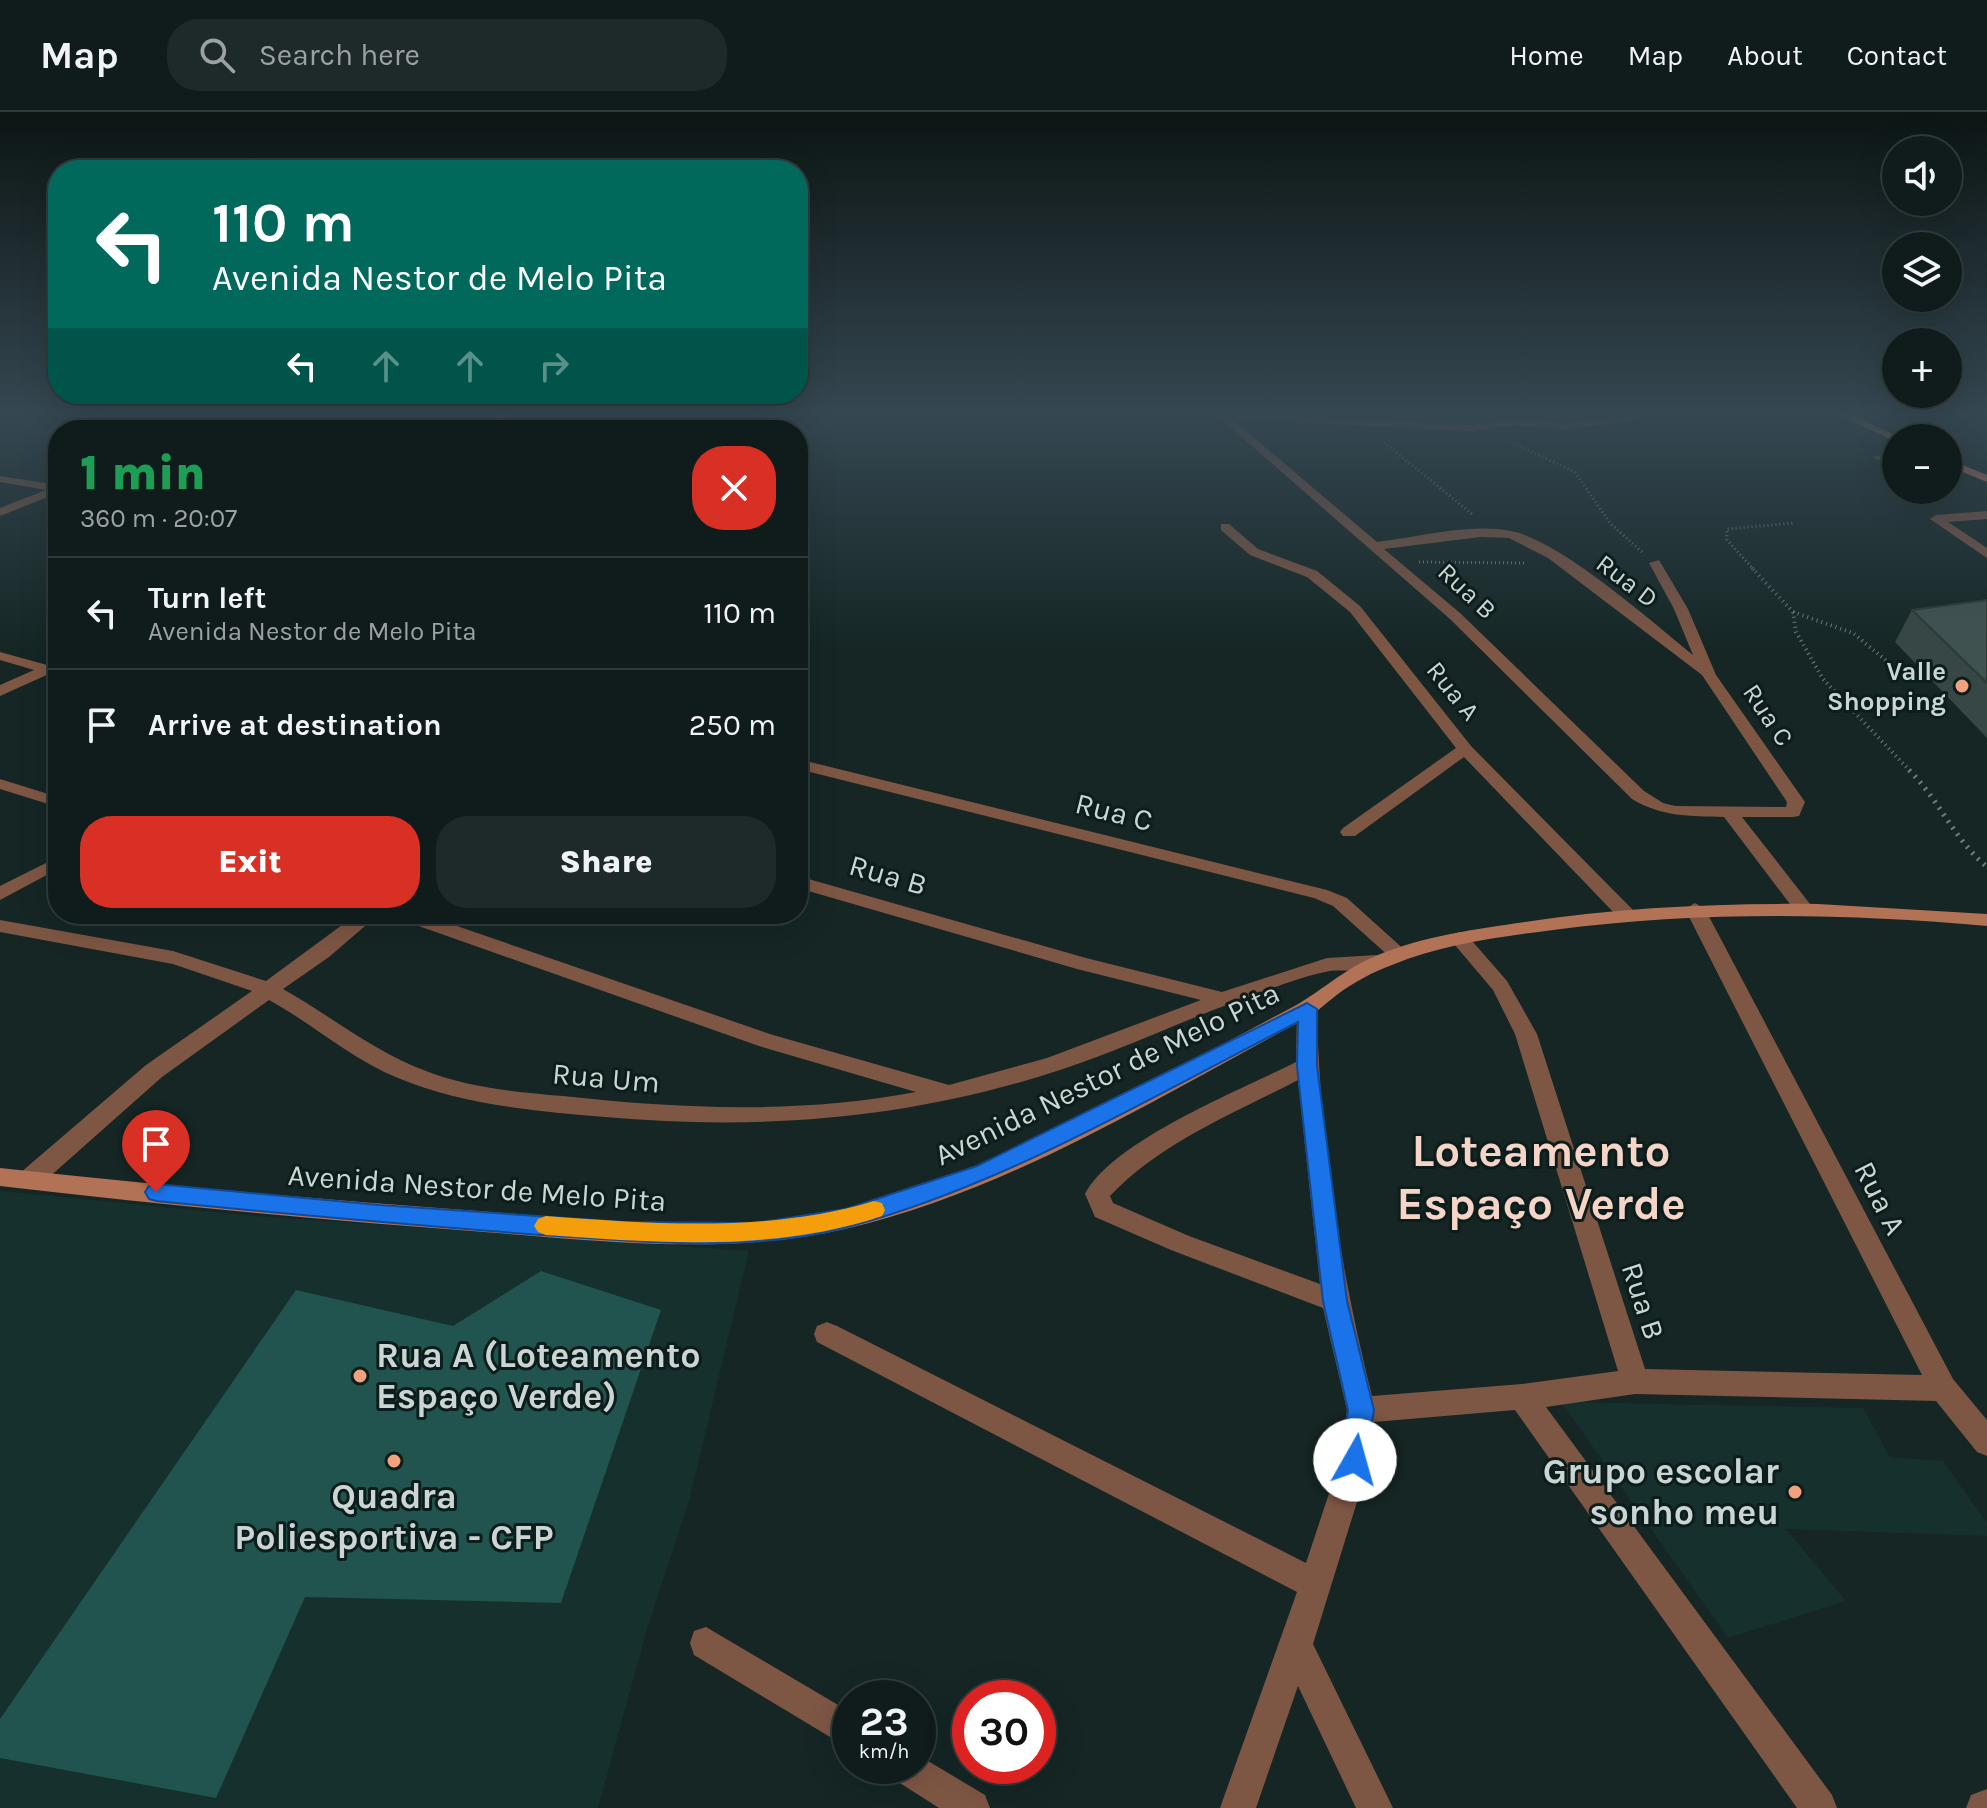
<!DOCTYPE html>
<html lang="en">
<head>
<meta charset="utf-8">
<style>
  body { margin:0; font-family:Karla,sans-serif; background:#1e2929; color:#f1f3f6; height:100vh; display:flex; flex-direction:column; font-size:30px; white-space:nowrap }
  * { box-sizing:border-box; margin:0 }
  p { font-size:26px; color:#9ca1a3 }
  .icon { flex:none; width:44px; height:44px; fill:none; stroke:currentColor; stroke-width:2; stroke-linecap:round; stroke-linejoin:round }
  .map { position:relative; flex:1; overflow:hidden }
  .sheet { position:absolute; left:48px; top:308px; width:760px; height:504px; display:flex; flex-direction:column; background:#101c1c; border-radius:32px; box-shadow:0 8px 32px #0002,0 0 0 2px #303a3b }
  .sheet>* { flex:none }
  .banner { position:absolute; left:48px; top:48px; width:760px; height:244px; border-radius:32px; box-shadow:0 8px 32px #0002,0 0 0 2px #303a3b; background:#00695c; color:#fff; overflow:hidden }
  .buttons { position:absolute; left:1882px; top:24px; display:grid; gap:16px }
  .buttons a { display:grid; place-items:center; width:80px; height:80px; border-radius:50%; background:#101c1c; box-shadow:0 8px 32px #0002,0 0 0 2px #303a3b; font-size:40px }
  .speed { position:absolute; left:832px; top:1568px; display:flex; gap:16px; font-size:40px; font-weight:700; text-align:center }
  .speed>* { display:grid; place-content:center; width:104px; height:104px; border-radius:50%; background:#101c1c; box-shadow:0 8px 32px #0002,0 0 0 2px #303a3b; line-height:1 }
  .speed small { font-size:20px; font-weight:400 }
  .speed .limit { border:12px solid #d22; background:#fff; color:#111 }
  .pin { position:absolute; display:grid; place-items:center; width:68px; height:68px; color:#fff; margin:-82px -34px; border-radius:50% 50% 50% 0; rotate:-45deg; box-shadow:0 0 8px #0007 }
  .pin .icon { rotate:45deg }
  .me { position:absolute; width:88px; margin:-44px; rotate:7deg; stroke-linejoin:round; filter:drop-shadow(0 0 6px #0008) }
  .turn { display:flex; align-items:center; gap:28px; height:168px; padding:0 32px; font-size:36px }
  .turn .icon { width:104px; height:104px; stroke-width:2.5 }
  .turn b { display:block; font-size:56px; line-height:68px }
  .lanes { display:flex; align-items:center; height:76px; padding:0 32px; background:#0003; justify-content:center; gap:40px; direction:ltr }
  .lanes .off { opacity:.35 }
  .round { display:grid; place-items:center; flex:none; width:84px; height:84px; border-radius:32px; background:#1e2929 }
  .summary { display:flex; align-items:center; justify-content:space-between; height:136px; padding:0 32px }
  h1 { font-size:48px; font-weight:800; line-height:60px; color:#1e9e55 }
  .button { display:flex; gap:16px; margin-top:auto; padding:16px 32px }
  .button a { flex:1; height:92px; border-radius:32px; background:#d93025; color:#fff; font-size:32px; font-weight:800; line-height:92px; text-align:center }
  .button a+a { background:#1e2929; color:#f1f3f6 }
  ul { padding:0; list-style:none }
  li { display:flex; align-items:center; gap:24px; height:112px; padding:0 32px; border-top:2px solid #303a3b }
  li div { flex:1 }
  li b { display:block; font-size:30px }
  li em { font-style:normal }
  header { display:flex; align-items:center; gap:48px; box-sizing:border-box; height:112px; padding:0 40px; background:#101c1c; border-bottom:2px solid #303a3b }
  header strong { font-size:38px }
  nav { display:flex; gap:44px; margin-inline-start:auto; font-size:28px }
  .search { width:560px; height:72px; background:#1e2929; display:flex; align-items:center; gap:20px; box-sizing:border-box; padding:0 28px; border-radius:32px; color:#9ca1a3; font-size:30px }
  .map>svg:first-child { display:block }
</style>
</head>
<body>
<header>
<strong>Map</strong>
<div class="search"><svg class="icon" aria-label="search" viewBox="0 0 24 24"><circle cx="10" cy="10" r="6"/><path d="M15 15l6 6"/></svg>Search here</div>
<nav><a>Home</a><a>Map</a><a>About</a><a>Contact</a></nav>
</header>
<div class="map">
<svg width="1987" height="1696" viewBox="0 0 1987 1696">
  <rect width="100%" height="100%" fill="#152625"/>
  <g fill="#15302d">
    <path d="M 0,1079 L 256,1104 L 749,1139 L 689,1389 L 647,1517 L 598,1696 L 0,1696 Z"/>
    <path d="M 1561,1290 L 1863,1296 L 1890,1345 L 1943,1349 L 1987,1411 L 1987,1424 L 1786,1417 L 1846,1489 L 1728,1526 Z"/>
  </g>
  <path fill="#21544f" d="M 541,1159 L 661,1198 L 561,1491 L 305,1485 L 216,1686 L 0,1646 L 0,1607 L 296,1178 L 453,1214 Z"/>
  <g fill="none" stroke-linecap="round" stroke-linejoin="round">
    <g stroke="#6f7d7c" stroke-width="3" stroke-dasharray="1 3" stroke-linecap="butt">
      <path d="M 1381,328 L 1472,402"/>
      <path d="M 1506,328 L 1575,360 L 1610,411 L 1643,441"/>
      <path d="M 1419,450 L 1525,451"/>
      <path d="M 1754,458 L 1727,428 L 1727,417 L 1794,411"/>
    </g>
    <g stroke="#6f7d7c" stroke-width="4" stroke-dasharray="1 4" stroke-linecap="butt">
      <path d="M 1752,456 L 1793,500 L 1796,520 L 1823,567 L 1911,660"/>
      <path d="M 1793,500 L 1853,521 L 1901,561"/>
    </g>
    <path stroke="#6f7d7c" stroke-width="5" stroke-dasharray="2 6" stroke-linecap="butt" d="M 1909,658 C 1940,689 1953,726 1987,755"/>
    <g fill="#7e5644" fill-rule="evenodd">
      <path d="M 506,300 L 519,300 L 483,318 L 470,318 Z"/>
      <path d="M 1213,300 L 1471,313 L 1514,307 L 1564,311 L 1638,304 L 1634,309 L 1564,317 L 1514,313 L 1471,319 L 1232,307 L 1377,430 C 1420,425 1468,411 1511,419 C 1561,429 1652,510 1693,543 L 1674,497 L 1649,451 L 1659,448 L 1688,497 L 1716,563 L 1805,690 L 1799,704 L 1793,705 L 1742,705 L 1810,792 L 1813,796 L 1810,800 L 1796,800 L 1724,705 C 1689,704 1662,705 1632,687 L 1450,507 ZM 1480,425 L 1509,426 L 1548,446 L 1702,563 L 1787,690 L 1786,695 L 1675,694 L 1663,691 L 1644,679 L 1460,501 L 1384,437 Z"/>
      <path d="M 1896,340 L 1896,346 L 1877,348 L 1872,345 Z"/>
      <path d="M 0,364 L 58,373 L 58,381 L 0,404 L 0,396 L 46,378 L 0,370 Z"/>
      <path d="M 1987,399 L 1987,407 L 1948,410 L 1987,436 L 1987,446 L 1930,407 L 1936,403 Z"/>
      <path d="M 1221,412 L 1229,412 L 1258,437 L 1317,459 L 1360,494 L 1471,634 L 1632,797 L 1635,801 L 1632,805 L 1618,805 L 1464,645 L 1355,724 L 1343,724 L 1340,720 L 1343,716 L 1456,636 L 1350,500 L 1307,465 L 1250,443 L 1221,418 Z"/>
      <path d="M 0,540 L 47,553 L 58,549 L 58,562 L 49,562 L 0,584 L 0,573 L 34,558 L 0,548 Z"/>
      <path d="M 798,647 L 1327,778 L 1347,786 L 1408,841 L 1398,847 L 1391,846 L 1333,794 L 1314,786 L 798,657 Z"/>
      <path d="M 0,667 L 58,685 L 58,695 L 0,677 Z"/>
      <path d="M 58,745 L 58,757 L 0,788 L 0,774 Z"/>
      <path d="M 798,764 L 1086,846 L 1222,880 L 1327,846 L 1377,843 L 1387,850 C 1377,864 1345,857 1330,859 C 1298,865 1263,880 1232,891 C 1175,912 1121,938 1063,957 C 913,1007 762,1019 605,1005 C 535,999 463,993 398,966 C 351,947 313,912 269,888 L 162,965 L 38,1075 L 29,1077 L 20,1075 L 17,1068 L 20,1061 L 146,953 L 252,879 L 173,852 L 0,820 L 0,808 L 173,839 L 266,869 L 357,802 L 379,802 L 329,845 L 283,877 C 331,904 374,940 426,959 C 469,976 518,980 563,984 C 680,997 800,1002 916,980 L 759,934 L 396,806 L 393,802 L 422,802 L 773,923 L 949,973 L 1047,946 L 1201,888 L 1077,857 L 798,776 Z"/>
      <path d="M 1695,791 L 1705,797 L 1953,1267 L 1987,1308 L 1987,1344 L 1977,1340 L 1936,1289 L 1635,1282 L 1546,1295 L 1832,1683 L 1837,1696 L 1797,1696 L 1515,1298 L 1374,1310 L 1370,1348 L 1313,1532 L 1393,1696 L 1356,1696 L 1298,1574 L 1256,1696 L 1220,1696 L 1297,1480 L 817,1230 L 814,1222 L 817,1214 L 827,1210 L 837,1214 L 1306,1451 L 1340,1348 L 1347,1298 L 1323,1196 L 1171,1138 L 1095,1105 L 1085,1082 C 1113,1028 1241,978 1296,950 L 1297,897 L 1300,892 L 1314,892 L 1317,897 C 1319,1025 1341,1160 1372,1284 L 1522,1272 L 1618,1259 L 1515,922 L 1493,878 L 1449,826 L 1459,820 L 1466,822 L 1507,869 L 1537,922 L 1645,1257 L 1922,1263 L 1685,797 ZM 1298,968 L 1320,1172 L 1189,1124 L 1113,1091 L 1110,1084 C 1161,1030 1233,1002 1298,968 Z"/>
      <path d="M 706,1515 L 850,1600 L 850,1637 L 694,1543 L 690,1531 L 694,1519 Z"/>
      <path d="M 918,1643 L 985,1683 L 990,1696 L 939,1696 L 892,1666 L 887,1654 L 918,1654 Z"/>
      <path d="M 1987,1677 L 1987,1696 L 1966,1696 L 1971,1683 Z"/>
    </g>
    <path fill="#b27255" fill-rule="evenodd" d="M 1818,792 L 1987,802 L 1987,814 C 1842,801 1698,799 1553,818 C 1499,825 1443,832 1392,853 C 1373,860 1354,870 1338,882 C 1326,891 1317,900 1305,907 C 1158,985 1009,1079 845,1117 C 727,1144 603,1129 484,1120 C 322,1108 161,1093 0,1074 L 0,1056 C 163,1074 327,1088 491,1100 C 609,1109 733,1125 849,1096 C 1005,1057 1148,971 1289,897 C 1320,881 1343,857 1378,843 C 1424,824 1476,817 1525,810 C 1622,795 1720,791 1818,792 Z"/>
    <g fill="#da8761" fill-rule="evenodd">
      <path d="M 1832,300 L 1846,300 L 1901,326 L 1892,328 Z"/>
      <path d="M 1948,347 L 1987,363 L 1987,370 L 1948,354 Z"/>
    </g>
  </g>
  <path fill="#374745" d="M 1987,488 L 1987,626 L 1895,530 L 1912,498 Z"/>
  <path fill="#405250" stroke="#2d3938" stroke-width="2" d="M 1987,488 L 1987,571 L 1912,498 Z"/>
  <linearGradient id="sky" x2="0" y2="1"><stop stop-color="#0c1514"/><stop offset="0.56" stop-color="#354751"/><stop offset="1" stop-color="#354751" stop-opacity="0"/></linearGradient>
  <rect width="1987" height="538" fill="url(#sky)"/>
  <path fill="#1a73e8" stroke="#114b97" stroke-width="2" d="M 1307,891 L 1317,897 L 1317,954 L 1347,1189 L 1374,1298 L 1364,1357 L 1355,1361 L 1345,1357 L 1341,1348 L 1348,1298 L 1323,1189 L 1297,954 L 1298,910 C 1151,985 1007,1072 848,1115 C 750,1141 641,1130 541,1123 C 413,1113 285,1102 156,1089 L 149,1087 L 145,1080 L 149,1074 L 156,1072 L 379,1093 L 624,1110 L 756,1111 L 846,1097 L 977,1054 Z"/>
  <path fill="#f59e0b" d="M 874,1089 L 882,1091 L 885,1098 L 882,1104 C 775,1140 657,1131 546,1123 L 538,1120 L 534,1114 L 538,1107 L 546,1104 C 655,1112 768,1121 874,1089 Z"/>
  <g fill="#f1a17d" stroke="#0c1d1b" stroke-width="3">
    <circle cx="1962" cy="574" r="8"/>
    <circle cx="360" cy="1264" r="8"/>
    <circle cx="394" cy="1349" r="8"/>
    <circle cx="1795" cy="1380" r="8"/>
  </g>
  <g text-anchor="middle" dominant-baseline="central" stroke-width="6" stroke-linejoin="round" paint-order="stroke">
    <g font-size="26" fill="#cbd6d4" stroke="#0c1d1b">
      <text transform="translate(1627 469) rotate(37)">Rua D</text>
      <text transform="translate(1467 479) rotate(43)">Rua B</text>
      <text transform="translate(1453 579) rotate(51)">Rua A</text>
      <text transform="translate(1768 603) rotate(56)">Rua C</text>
    </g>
    <g font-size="26" font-weight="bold" fill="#cbd6d4" stroke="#0c1d1b" text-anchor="end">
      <text x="1946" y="559">Valle<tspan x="1946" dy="30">Shopping</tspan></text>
    </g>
    <g font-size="30" fill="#cbd6d4" stroke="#0c1d1b">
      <text transform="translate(1114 700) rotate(14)">Rua C</text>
      <text transform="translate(888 763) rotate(16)">Rua B</text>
      <text transform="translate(1107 962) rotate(-26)">Avenida Nestor de Melo Pita</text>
      <text transform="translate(606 966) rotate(5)">Rua Um</text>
      <text transform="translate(477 1076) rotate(4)">Avenida Nestor de Melo Pita</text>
      <text transform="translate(1880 1086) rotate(63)">Rua A</text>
      <text transform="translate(1643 1189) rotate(72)">Rua B</text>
    </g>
    <g font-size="36" font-weight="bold" fill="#cbd6d4" stroke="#0c1d1b" text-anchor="start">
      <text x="376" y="1243">Rua A (Loteamento<tspan x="376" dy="41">Espaço Verde)</tspan></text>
      <text x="1779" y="1359" text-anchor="end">Grupo escolar<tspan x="1779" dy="41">sonho meu</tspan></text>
      <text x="394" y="1384" text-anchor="middle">Quadra<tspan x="394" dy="41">Poliesportiva - CFP</tspan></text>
    </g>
    <g font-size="46" font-weight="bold" fill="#f5d5c8" stroke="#0c1d1b">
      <text x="1541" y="1039">Loteamento<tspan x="1541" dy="53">Espaço Verde</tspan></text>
    </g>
  </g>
</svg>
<div class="buttons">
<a><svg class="icon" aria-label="sound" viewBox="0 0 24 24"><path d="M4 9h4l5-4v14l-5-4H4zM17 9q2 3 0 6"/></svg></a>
<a><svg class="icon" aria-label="layers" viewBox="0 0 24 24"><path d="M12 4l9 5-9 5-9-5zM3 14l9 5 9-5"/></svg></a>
<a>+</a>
<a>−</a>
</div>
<div class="speed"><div>23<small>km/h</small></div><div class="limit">30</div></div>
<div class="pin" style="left:156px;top:1080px;background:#d93025"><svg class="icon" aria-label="arrive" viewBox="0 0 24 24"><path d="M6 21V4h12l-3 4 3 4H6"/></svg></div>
<svg class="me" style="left:1355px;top:1348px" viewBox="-20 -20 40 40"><circle r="19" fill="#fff"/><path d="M0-13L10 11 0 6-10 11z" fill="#1a73e8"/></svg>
<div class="banner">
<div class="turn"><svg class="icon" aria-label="left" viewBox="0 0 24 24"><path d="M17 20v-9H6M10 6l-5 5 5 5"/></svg><div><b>110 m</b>Avenida Nestor de Melo Pita</div></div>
<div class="lanes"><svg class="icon" aria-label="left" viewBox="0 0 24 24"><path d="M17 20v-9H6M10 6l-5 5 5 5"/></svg><svg class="icon off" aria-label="ahead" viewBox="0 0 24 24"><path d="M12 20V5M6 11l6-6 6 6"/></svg><svg class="icon off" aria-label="ahead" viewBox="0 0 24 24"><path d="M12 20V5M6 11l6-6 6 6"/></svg><svg class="icon off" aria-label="right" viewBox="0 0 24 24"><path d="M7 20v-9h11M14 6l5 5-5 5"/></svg></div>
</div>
<section class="sheet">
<div class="summary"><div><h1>1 min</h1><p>360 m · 20:07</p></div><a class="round" style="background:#d93025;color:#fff"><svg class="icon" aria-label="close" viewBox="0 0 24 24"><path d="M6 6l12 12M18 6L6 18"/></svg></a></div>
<ul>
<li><svg class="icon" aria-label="left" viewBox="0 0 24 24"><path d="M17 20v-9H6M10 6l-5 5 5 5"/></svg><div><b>Turn left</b><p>Avenida Nestor de Melo Pita</p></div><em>110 m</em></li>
<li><svg class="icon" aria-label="arrive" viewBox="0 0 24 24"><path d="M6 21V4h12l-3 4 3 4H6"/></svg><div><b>Arrive at destination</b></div><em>250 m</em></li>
</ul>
<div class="button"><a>Exit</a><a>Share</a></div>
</section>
</div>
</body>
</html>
